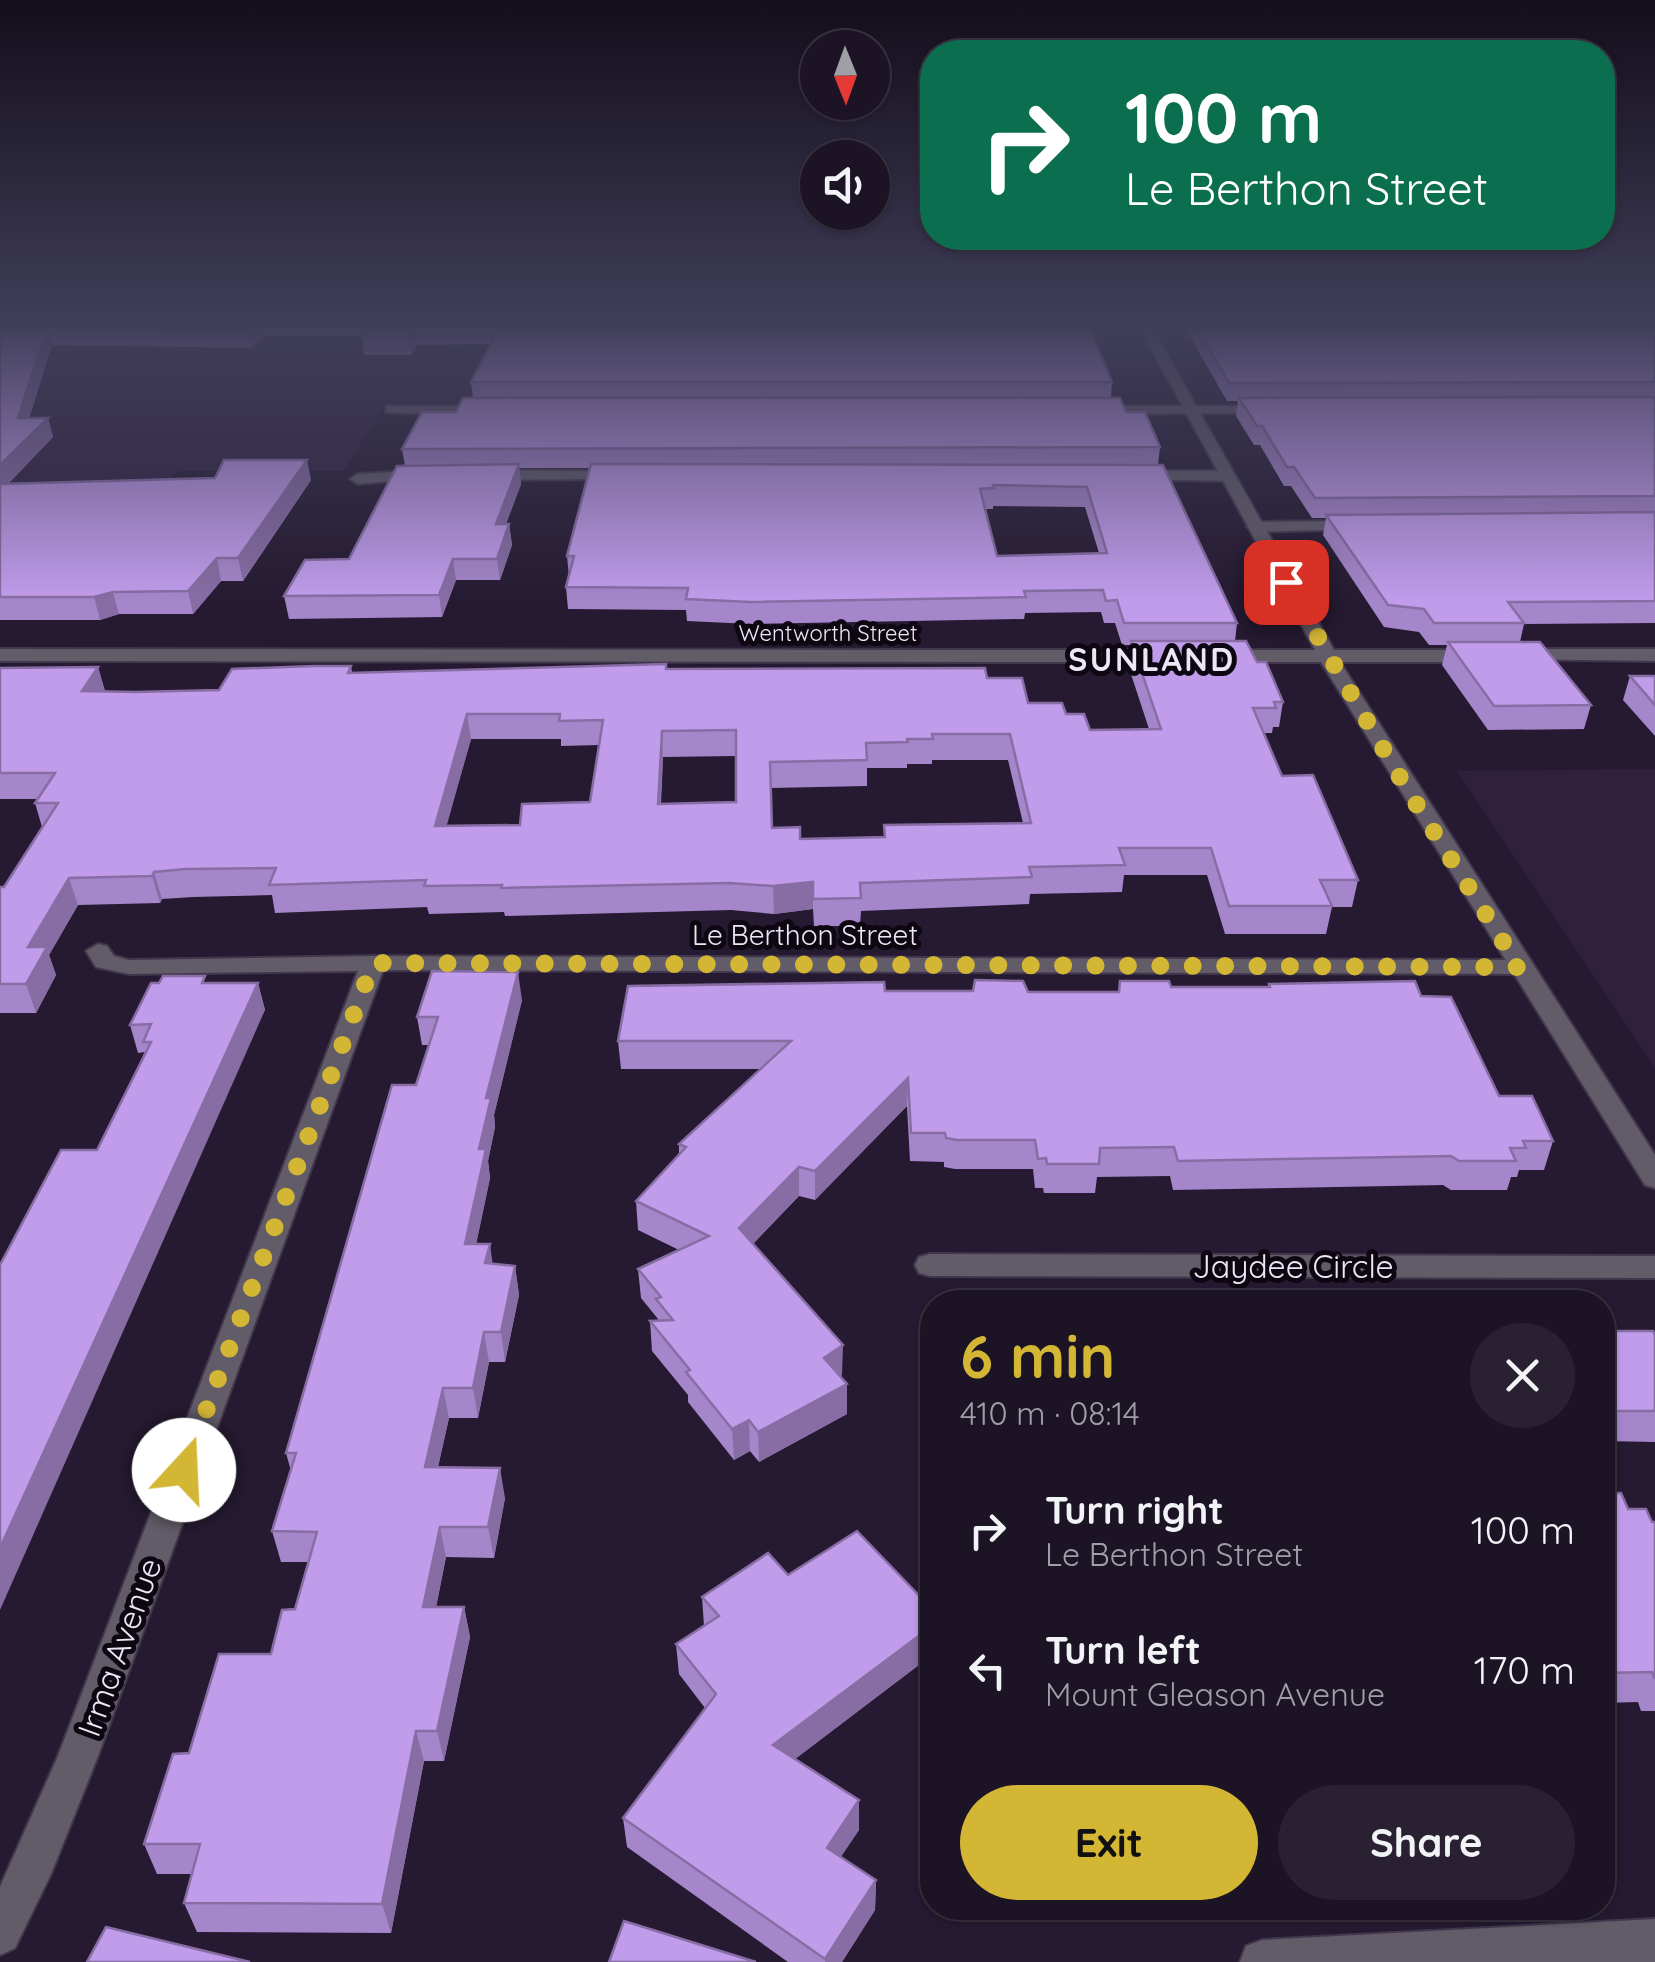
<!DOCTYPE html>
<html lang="en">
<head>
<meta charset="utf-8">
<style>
  body { margin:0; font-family:Quicksand,sans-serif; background:#292132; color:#f1f3f6; height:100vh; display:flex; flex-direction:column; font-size:38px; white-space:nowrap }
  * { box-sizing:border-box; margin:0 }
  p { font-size:32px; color:#a09ea7 }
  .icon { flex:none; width:55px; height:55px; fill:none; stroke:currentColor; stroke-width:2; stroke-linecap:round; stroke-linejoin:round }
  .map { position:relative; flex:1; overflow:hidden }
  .drawer { position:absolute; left:920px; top:1290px; width:695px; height:630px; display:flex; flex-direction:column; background:#1c1425; border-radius:40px; box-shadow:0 2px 8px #0004,0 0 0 2px #3a3342 }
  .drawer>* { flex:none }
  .banner { position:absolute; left:920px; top:40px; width:695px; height:210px; border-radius:40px; box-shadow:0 2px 8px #0004,0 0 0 2px #3a3342; background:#0b6e4f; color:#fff; overflow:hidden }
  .needle { width:65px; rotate:179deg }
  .controls { position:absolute; left:800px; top:30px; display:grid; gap:20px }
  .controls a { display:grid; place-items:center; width:90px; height:90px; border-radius:50%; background:#1c1425; box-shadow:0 2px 8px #0004,0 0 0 2px #3a3342; font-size:50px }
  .pin { position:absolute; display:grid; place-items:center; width:85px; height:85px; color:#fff; margin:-42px; border-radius:20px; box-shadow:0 5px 15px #0006 }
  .me { position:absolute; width:110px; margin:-55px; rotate:20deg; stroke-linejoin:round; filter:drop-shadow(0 0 8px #0008) }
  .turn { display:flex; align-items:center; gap:35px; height:210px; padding:0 40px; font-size:45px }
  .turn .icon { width:130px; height:130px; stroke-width:2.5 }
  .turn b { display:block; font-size:70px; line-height:85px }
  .round { display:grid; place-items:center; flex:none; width:105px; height:105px; border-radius:52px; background:#292132 }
  .overview { display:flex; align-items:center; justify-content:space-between; height:170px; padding:0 40px }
  h1 { font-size:60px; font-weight:700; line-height:75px; color:#d4b635 }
  .button { display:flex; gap:20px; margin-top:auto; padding:20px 40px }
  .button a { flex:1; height:115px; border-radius:60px; background:#d4b635; color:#111; font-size:40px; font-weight:700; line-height:115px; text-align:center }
  .button a+a { background:#292132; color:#f1f3f6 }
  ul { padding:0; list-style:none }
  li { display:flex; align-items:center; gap:30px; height:140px; padding:0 40px }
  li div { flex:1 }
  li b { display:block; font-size:38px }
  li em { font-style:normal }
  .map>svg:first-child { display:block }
</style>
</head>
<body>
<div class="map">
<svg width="1655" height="1962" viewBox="0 0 1655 1962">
  <rect width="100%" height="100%" fill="#251a31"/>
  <g fill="#2f213e">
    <path d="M 0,356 L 203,358 L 491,356 L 471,404 L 385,404 L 344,471 L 177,471 L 158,492 L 0,492 Z"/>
    <path d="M 1655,769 L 1655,1068 L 1457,771 Z"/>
  </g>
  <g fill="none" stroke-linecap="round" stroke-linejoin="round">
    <g stroke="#41374c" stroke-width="4">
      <g id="minor">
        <path d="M 386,406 L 491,406 L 498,410 L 491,414 L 391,413 L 386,412 Z"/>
        <path d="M 1271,406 L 1276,407 L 1276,413 L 1096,414 L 1089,410 L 1096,406 Z"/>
        <path d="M 423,470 L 431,475 L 428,478 L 358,484 L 350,479 L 358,474 Z"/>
        <path d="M 618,471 L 623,473 L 623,479 L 488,480 L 480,475 L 488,470 Z"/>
        <path d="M 1138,471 L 1228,471 L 1236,476 L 1228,481 L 1133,479 L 1130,476 Z"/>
        <path d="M 1355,521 L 1363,526 L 1361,529 L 1255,532 L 1247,527 L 1255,522 Z"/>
        <path d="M 98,944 L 107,946 L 114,956 L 129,960 L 373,956 L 1519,960 L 1531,967 L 1519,974 L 383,970 L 98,1756 L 51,1874 L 15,1948 L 0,1955 L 0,1887 L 58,1756 L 358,971 L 129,974 L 96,967 L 86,951 Z"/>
        <path d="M 930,1254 L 1655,1256 L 1655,1278 L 930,1276 L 919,1273 L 915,1265 L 919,1257 Z"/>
        <path d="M 1655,1919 L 1655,1962 L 1240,1962 L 1246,1946 L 1262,1940 Z"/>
      </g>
    </g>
    <g stroke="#41374c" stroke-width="4">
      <g id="tertiary">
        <path d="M 1140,328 L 1152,328 L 1334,650 L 1475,650 L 1484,656 L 1475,662 L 1340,662 L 1655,1155 L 1655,1188 L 1645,1185 L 1321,662 L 1220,662 L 1211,656 L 1220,650 L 1315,650 Z"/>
        <path d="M 0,649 L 1160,650 L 1169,656 L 1160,662 L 0,661 Z"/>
        <path d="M 1520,649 L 1655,649 L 1655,661 L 1513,659 L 1513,651 Z"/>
      </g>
    </g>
    <use href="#minor" fill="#615c68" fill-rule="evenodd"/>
    <use href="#tertiary" fill="#615c68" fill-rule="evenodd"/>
  </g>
  <g fill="#a686ca" fill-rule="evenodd">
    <path d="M 0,328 L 1090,328 L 1112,382 L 1111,398 L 1160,447 L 1158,465 L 1237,623 L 1235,641 L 1257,662 L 1283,702 L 1279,727 L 1273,727 L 1272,733 L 1263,733 L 1282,776 L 1358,880 L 1352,907 L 1332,907 L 1326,934 L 1225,934 L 1207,875 L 1124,875 L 1122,892 L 1030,894 L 1029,904 L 861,911 L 860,926 L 814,926 L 813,909 L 774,914 L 731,910 L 505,916 L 504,912 L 429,914 L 427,907 L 275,913 L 272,895 L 193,897 L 162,899 L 160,903 L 78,905 L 49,955 L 56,975 L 36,1013 L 0,1013 L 0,887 L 4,887 L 42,827 L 35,803 L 38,799 L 0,799 L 0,668 L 98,667 L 105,691 L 135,692 L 219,690 L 351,666 L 352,673 L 666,669 L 987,678 L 1028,703 L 1066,714 L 1090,730 L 1149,729 L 1128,665 L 1130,645 L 1122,645 L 1115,623 L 1104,623 L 1101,612 L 1025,613 L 1024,619 L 751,624 L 687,621 L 686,610 L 568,609 L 566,587 L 569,577 L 567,556 L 590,468 L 519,468 L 521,484 L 506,524 L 509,524 L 512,545 L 500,580 L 456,580 L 442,617 L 289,619 L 284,596 L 349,559 L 405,466 L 402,449 L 473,398 L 471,382 L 490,344 L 417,345 L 411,355 L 364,355 L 362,336 L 264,336 L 252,348 L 52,345 L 29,418 L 48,418 L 53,437 L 8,484 L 311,480 L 243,581 L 221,581 L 193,614 L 119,614 L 100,620 L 0,620 ZM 993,506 L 1085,507 L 1099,553 L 997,556 L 985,509 L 993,509 ZM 471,739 L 561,739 L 561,746 L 599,745 L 590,802 L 520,825 L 446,826 ZM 736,756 L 736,802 L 661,804 L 663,757 ZM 932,760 L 1008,760 L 1023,823 L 884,825 L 884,838 L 800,839 L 772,828 L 771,788 L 867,786 L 867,768 L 907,768 L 907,764 L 932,764 Z"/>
    <path d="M 1185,328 L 1655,328 L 1655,623 L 1524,624 L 1520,642 L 1591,705 L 1584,729 L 1488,730 L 1442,665 L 1447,645 L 1429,645 L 1419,632 L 1384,627 L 1323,535 L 1326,518 L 1312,518 L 1291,486 L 1284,486 L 1260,445 L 1254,445 L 1236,416 L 1238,401 L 1227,401 Z"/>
    <path d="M 1630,676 L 1655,676 L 1655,736 L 1623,700 Z"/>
    <path d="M 207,983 L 258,983 L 265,1010 L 97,1150 L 145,1052 L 138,1053 L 130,1025 Z"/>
    <path d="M 1269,984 L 1421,996 L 1499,1096 L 1553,1141 L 1544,1170 L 1519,1170 L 1517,1177 L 1511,1177 L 1507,1190 L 1451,1190 L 1443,1185 L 1173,1190 L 1170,1176 L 1097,1177 L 1095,1193 L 1044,1193 L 1043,1188 L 1035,1188 L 1033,1169 L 955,1169 L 944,1167 L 944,1162 L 910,1161 L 907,1106 L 815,1200 L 799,1196 L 753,1244 L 842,1375 L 840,1376 L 847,1414 L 759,1462 L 750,1451 L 734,1460 L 688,1402 L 688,1395 L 652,1351 L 650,1321 L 658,1321 L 658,1319 L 641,1298 L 638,1269 L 679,1250 L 638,1230 L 636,1201 L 679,1155 L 679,1144 L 760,1069 L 621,1069 L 618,1041 L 885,991 L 1119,992 L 1171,987 L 1268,987 Z"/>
    <path d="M 522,1000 L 494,1115 L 495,1127 L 488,1161 L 490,1178 L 476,1244 L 493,1264 L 515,1266 L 519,1295 L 505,1362 L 489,1362 L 478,1418 L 449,1418 L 438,1467 L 505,1498 L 494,1558 L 446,1557 L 436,1607 L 464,1607 L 470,1637 L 444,1761 L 424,1761 L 391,1933 L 197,1932 L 184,1903 L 192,1874 L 157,1874 L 144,1844 L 189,1753 L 271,1654 L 295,1609 L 308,1562 L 281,1562 L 272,1531 L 291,1471 L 286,1453 L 429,1045 L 422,1045 L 417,1017 Z"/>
    <path d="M 1602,1314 L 1612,1331 L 1655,1335 L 1655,1442 L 1602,1441 Z"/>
    <path d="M 922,1354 L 932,1354 L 932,1452 L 923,1452 L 920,1384 Z"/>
    <path d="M 1602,1493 L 1628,1509 L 1655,1522 L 1655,1711 L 1641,1711 L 1638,1702 L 1602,1703 Z"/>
    <path d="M 788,1575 L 932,1655 L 795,1759 L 859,1830 L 840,1857 L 876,1880 L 875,1910 L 842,1962 L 788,1962 L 627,1847 L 623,1818 L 705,1708 L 679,1674 L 676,1644 L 704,1626 L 702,1597 Z"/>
  </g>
  <g fill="#876da4">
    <path d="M 47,328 L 52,345 L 23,438 L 18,418 Z"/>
    <path d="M 251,328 L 262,328 L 264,336 L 252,348 L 248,331 Z"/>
    <path d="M 415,328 L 417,345 L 411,355 L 408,337 Z"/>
    <path d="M 48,418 L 53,437 L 0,491 L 0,465 Z"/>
    <path d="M 307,460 L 311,480 L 243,581 L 238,558 Z"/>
    <path d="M 519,464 L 521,484 L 498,545 L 496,524 Z"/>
    <path d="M 509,524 L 512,545 L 500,580 L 497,559 Z"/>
    <path d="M 217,558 L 221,581 L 193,614 L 188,591 Z"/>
    <path d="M 453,559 L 456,580 L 442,617 L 439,595 Z"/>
    <path d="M 113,592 L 119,614 L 100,620 L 94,597 Z"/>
    <path d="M 98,667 L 105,692 L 82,691 Z"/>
    <path d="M 467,714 L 471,739 L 439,853 L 435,826 Z"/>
    <path d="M 662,731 L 663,757 L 659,830 L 658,804 Z"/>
    <path d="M 154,872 L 162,899 L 160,903 L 152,876 Z"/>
    <path d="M 69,878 L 78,905 L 49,955 L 56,975 L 36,1013 L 26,984 L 28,947 Z"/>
    <path d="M 813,882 L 813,909 L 774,914 L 773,886 Z"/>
    <path d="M 518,972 L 522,1000 L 494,1115 L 495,1127 L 488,1161 L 490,1178 L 470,1274 L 465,1244 L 486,1098 Z"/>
    <path d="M 258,983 L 265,1010 L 0,1610 L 0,1548 Z"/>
    <path d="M 908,1078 L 907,1106 L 815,1200 L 815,1171 Z"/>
    <path d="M 799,1167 L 799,1196 L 740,1257 L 739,1228 Z"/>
    <path d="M 490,1244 L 494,1274 L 485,1263 Z"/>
    <path d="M 515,1266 L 519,1295 L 505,1362 L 501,1332 Z"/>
    <path d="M 484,1332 L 489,1362 L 478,1418 L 473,1388 Z"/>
    <path d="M 843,1345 L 842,1375 L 824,1388 L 824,1358 Z"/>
    <path d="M 847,1384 L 847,1414 L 759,1462 L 758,1432 Z"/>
    <path d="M 443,1388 L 449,1418 L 431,1498 L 425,1467 Z"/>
    <path d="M 749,1420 L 750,1451 L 734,1460 L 732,1429 Z"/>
    <path d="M 500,1468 L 505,1498 L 494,1558 L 488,1527 Z"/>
    <path d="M 440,1527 L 446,1557 L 430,1638 L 423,1607 Z"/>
    <path d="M 464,1607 L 470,1637 L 444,1761 L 437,1731 Z"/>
    <path d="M 932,1626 L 932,1655 L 774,1775 L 773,1745 Z"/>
    <path d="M 416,1731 L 424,1761 L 391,1933 L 382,1904 Z"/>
    <path d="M 859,1800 L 859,1830 L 827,1878 L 827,1848 Z"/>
    <path d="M 876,1880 L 875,1910 L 842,1962 L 825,1962 L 825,1959 Z"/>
  </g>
  <g fill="#c19ceb" stroke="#876da4" stroke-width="2.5" fill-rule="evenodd">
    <path d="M 0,328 L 251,328 L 248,331 L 47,328 L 18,418 L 48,418 L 0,465 Z"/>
    <path d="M 368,328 L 414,328 L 408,337 L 361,337 Z"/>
    <path d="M 499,328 L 1090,328 L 1112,382 L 471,382 Z"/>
    <path d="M 1197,328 L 1655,328 L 1655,382 L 1229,383 Z"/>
    <path d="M 1655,397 L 1655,496 L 1315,498 L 1294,467 L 1287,467 L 1262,426 L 1257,426 L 1239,398 Z"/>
    <path d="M 463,398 L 1120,398 L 1126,412 L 1145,412 L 1160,447 L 402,449 L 422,412 L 456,412 Z"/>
    <path d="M 224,460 L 307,460 L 238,558 L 217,558 L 188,591 L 113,592 L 94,597 L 0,597 L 0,484 L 215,478 Z"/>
    <path d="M 519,464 L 496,524 L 509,524 L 497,559 L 453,559 L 439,595 L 284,596 L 305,560 L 349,559 L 397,466 Z"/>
    <path d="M 591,464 L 1163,465 L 1237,623 L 1124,623 L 1117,600 L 1106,601 L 1103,590 L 1024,591 L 1026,597 L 750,602 L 686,599 L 688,588 L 566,587 L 574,556 L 567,556 ZM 993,485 L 1087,487 L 1107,553 L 997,556 L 980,489 L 994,488 Z"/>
    <path d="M 1655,512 L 1655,601 L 1508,602 L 1524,623 L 1434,623 L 1424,609 L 1388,605 L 1326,515 Z"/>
    <path d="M 1131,641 L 1246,641 L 1257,662 L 1266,662 L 1283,702 L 1274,702 L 1276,708 L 1253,708 L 1282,776 L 1313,775 L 1358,880 L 1320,880 L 1332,906 L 1229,906 L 1211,848 L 1119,848 L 1125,865 L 1029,867 L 1032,877 L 860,883 L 861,898 L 813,899 L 813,882 L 773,886 L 729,883 L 501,888 L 502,885 L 424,886 L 426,880 L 269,885 L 276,868 L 186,869 L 154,872 L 152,876 L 69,878 L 28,947 L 47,947 L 26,984 L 0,984 L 0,887 L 4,887 L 58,803 L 35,803 L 55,773 L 0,773 L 0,668 L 98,667 L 82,691 L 135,692 L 219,690 L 232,669 L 314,666 L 351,666 L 348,673 L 666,664 L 666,669 L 985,668 L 987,678 L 1022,678 L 1028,703 L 1062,703 L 1066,714 L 1084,714 L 1090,730 L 1161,729 ZM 467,714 L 560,714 L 559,721 L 603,720 L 590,802 L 522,804 L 520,825 L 435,826 ZM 736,730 L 736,802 L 658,804 L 662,731 ZM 932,734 L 1010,734 L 1031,823 L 884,825 L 885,837 L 800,839 L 800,827 L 772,828 L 770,762 L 867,760 L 866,743 L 908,742 L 907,739 L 933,739 Z"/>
    <path d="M 1448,642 L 1540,642 L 1591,705 L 1494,706 Z"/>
    <path d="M 1630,676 L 1655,676 L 1655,705 Z"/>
    <path d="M 432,971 L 518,972 L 486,1098 L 491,1098 L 479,1149 L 486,1149 L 465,1244 L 490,1244 L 485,1263 L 515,1266 L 501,1332 L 484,1332 L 473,1388 L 443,1388 L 425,1467 L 500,1468 L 488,1527 L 440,1527 L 423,1607 L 464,1607 L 437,1731 L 416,1731 L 382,1904 L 184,1903 L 200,1844 L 144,1844 L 173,1754 L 189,1753 L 219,1654 L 271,1654 L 282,1610 L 295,1609 L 317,1532 L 272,1531 L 296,1453 L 286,1453 L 392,1085 L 416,1085 L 438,1017 L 417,1017 Z"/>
    <path d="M 163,976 L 205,976 L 202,983 L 258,983 L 0,1548 L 0,1265 L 61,1150 L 97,1150 L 151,1042 L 143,1042 L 151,1024 L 130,1025 L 151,983 L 159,983 Z"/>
    <path d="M 975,980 L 1023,981 L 1028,992 L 1119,992 L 1120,981 L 1169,981 L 1171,987 L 1270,987 L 1269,984 L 1415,981 L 1421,996 L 1451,997 L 1499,1096 L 1532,1096 L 1553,1141 L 1523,1141 L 1526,1148 L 1510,1148 L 1516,1161 L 1459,1161 L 1451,1156 L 1178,1161 L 1174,1147 L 1100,1148 L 1099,1164 L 1047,1164 L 1046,1158 L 1038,1159 L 1035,1140 L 957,1140 L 946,1138 L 945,1133 L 911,1133 L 908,1078 L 815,1171 L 799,1167 L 739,1228 L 843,1345 L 824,1358 L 847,1384 L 758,1432 L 749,1420 L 732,1429 L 686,1372 L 690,1370 L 650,1321 L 673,1320 L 656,1299 L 661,1297 L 638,1269 L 709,1236 L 636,1201 L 686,1147 L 679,1144 L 791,1041 L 618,1041 L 628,986 L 884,982 L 885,991 L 973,991 Z"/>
    <path d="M 1602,1314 L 1612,1331 L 1653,1331 L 1655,1335 L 1655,1411 L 1602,1411 Z"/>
    <path d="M 922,1354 L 932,1354 L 932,1422 L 924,1422 Z"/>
    <path d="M 1602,1493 L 1621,1493 L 1628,1509 L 1646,1509 L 1652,1522 L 1655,1522 L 1655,1679 L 1652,1672 L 1602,1673 L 1602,1567 L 1604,1567 L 1602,1563 Z"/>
    <path d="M 857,1531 L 932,1609 L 932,1626 L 773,1745 L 859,1800 L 827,1848 L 876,1880 L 825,1959 L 623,1818 L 716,1694 L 676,1644 L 719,1616 L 702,1597 L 768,1553 L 788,1575 Z"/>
    <path d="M 624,1921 L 756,1962 L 609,1962 Z"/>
    <path d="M 106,1927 L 250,1962 L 87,1962 Z"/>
  </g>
  <linearGradient id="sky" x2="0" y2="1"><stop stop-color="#140e1b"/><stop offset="0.54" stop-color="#403e5a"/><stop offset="1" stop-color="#403e5a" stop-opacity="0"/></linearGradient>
  <rect width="1655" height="602" fill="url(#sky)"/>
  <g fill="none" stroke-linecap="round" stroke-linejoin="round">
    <path stroke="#d4b635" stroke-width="18" stroke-dasharray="0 32.4" d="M 184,1470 L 373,963 L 1519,967 L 1405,786 L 1286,582"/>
  </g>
  <g text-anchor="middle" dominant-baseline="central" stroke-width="10" stroke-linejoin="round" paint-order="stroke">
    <g font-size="22" fill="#ece6f5" stroke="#0c0711">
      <text x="828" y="633">Wentworth Street</text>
    </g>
    <g font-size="28" fill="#ece6f5" stroke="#0c0711">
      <text x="805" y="934">Le Berthon Street</text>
    </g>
    <g font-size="32" font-weight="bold" letter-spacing="2.5" fill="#ece6f5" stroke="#0c0711">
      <text x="1152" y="659">SUNLAND</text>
    </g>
    <g font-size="32" fill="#ece6f5" stroke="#0c0711">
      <text x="1293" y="1266">Jaydee Circle</text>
      <text transform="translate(119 1647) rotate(-70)">Irma Avenue</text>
    </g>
  </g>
</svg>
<div class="controls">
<a><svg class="needle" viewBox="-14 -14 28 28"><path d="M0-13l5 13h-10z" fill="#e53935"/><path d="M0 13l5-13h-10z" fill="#a09ea7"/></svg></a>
<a><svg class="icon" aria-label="sound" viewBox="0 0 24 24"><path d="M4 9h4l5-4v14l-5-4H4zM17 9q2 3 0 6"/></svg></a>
</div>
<div class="pin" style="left:1286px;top:582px;background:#d93025"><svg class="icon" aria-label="arrive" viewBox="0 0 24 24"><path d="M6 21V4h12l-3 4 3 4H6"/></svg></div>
<svg class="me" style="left:184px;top:1470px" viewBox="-20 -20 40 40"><circle r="19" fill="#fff"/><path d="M0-13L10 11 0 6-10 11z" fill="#d4b635"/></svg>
<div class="banner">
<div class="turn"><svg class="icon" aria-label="right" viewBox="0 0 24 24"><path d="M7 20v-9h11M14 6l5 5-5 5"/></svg><div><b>100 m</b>Le Berthon Street</div></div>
</div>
<section class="drawer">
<div class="overview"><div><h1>6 min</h1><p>410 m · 08:14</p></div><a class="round"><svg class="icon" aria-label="close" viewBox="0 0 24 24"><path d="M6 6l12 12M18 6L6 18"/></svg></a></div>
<ul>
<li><svg class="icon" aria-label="right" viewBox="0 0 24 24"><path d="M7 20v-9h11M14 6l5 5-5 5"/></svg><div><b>Turn right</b><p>Le Berthon Street</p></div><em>100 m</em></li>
<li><svg class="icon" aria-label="left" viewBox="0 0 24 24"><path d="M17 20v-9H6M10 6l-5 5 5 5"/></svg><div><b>Turn left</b><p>Mount Gleason Avenue</p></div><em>170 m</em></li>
</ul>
<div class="button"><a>Exit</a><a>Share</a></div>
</section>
</div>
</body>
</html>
